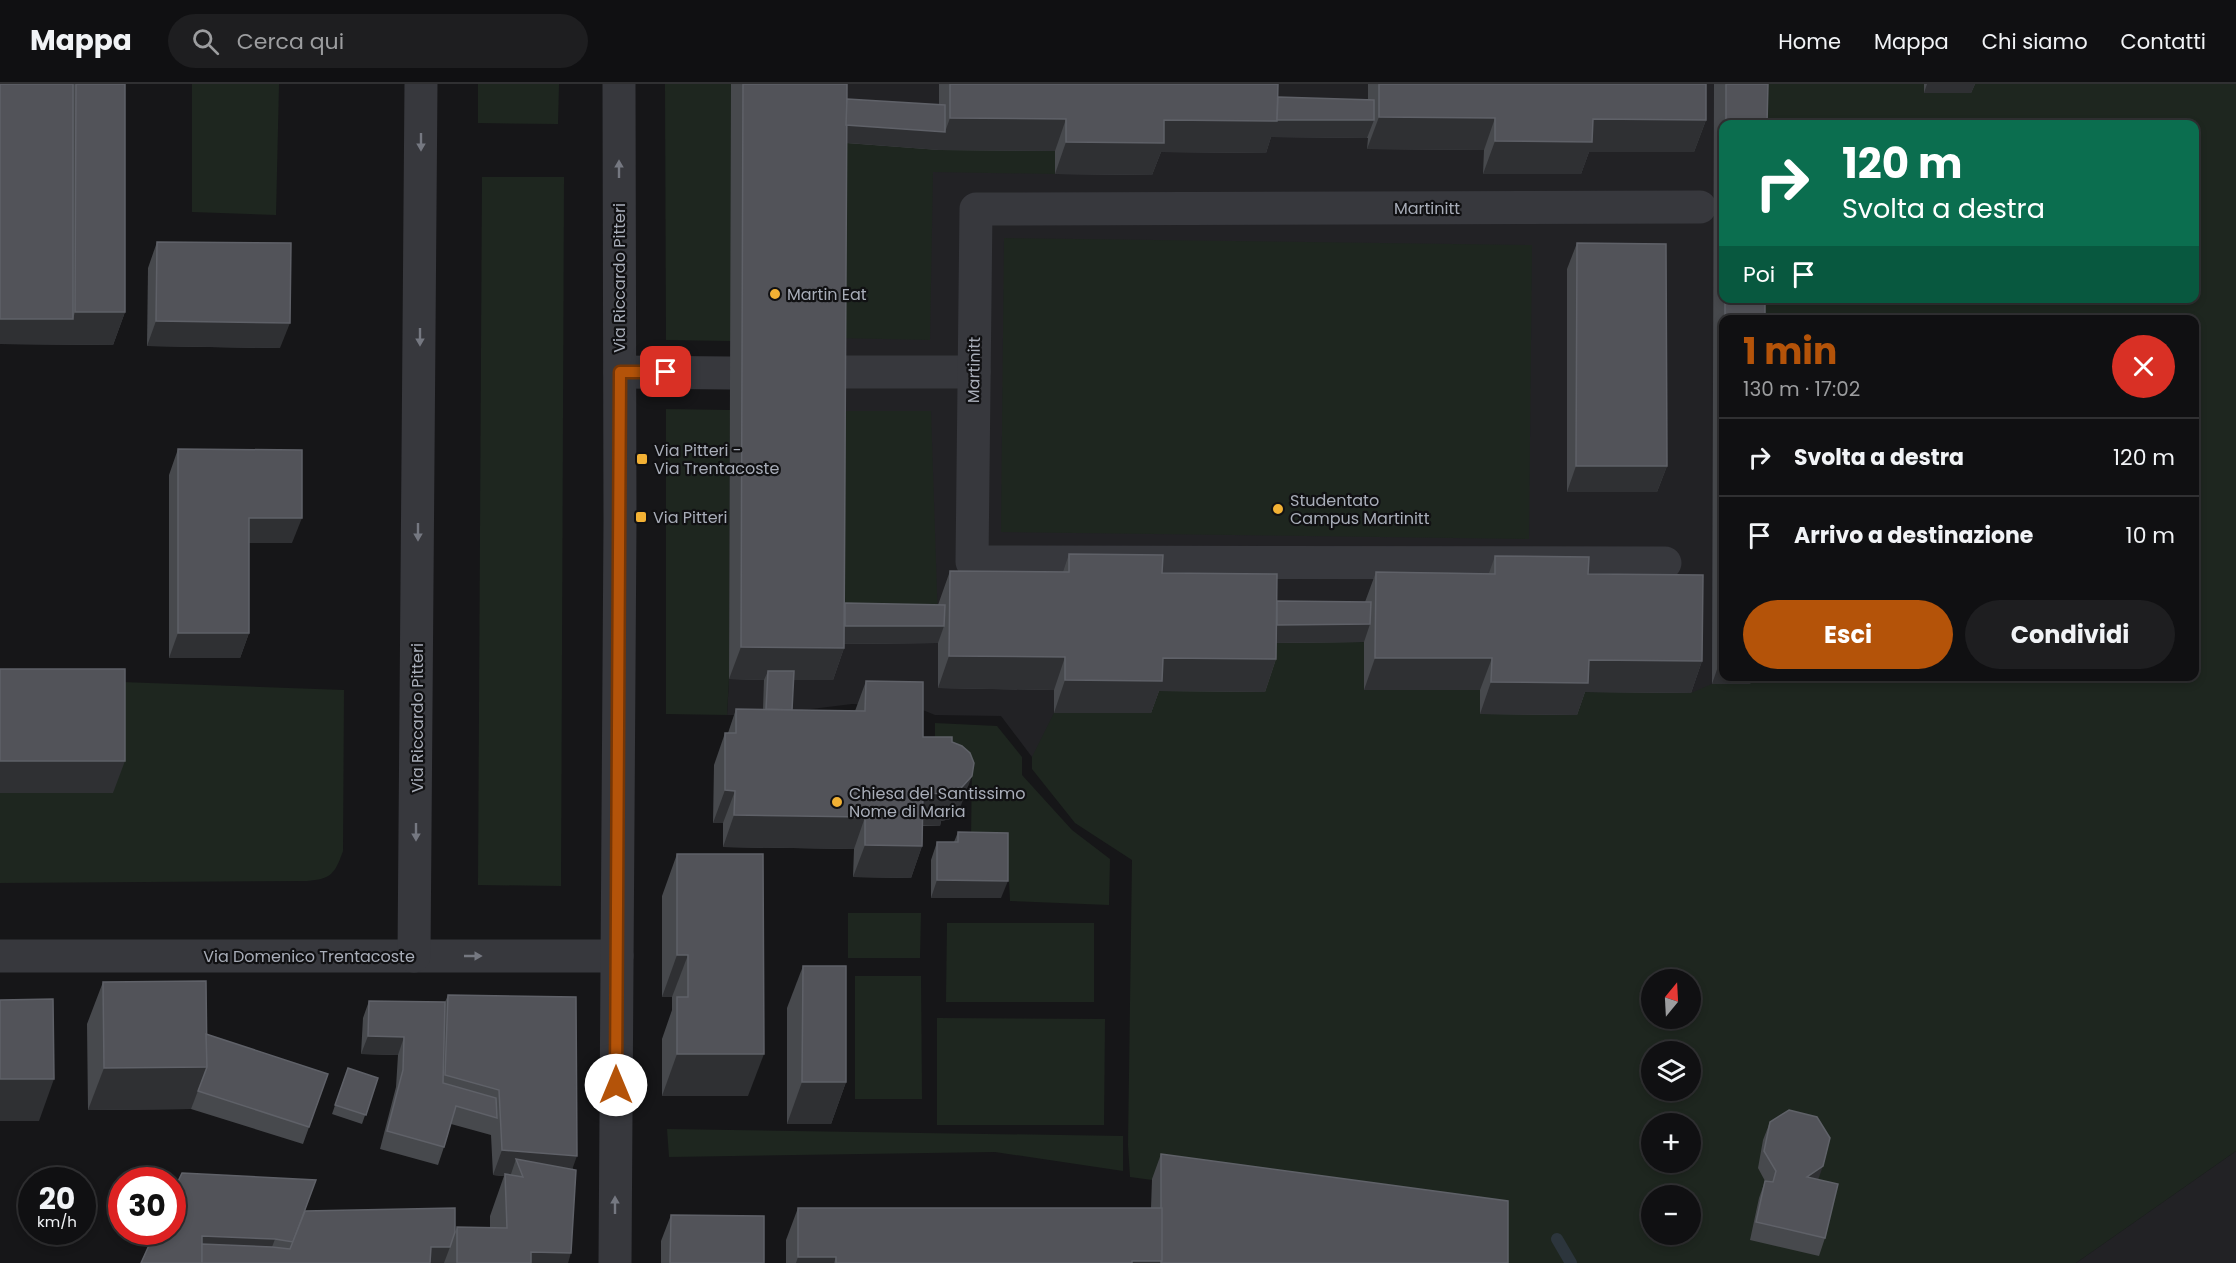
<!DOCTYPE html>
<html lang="it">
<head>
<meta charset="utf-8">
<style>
  body { margin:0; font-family:Poppins,sans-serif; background:#1e1e20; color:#f1f3f6; height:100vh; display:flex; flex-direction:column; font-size:22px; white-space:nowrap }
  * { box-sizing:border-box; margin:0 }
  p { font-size:20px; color:#9c9d9f }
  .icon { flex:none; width:33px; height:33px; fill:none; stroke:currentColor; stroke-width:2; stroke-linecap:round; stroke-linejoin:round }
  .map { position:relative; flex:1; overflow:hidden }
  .details { position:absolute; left:1719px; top:231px; width:480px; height:366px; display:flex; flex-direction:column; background:#101012; border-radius:12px; box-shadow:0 3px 9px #0003,0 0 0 2px #303032 }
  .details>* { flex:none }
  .hud { position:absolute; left:1719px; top:36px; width:480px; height:183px; border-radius:12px; box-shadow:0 3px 9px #0003,0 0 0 2px #303032; background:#0b6e4f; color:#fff; overflow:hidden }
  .needle { width:39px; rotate:18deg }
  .fabs { position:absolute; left:1641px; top:885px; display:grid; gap:12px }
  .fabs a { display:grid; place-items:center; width:60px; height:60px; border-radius:50%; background:#101012; box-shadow:0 3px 9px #0003,0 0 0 2px #303032; font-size:30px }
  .speed { position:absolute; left:18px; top:1083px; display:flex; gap:12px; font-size:30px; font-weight:700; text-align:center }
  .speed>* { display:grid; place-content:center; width:78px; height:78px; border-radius:50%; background:#101012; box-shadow:0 3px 9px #0003,0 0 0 2px #303032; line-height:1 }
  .speed small { font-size:15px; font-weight:400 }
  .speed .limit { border:9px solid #d22; background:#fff; color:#111 }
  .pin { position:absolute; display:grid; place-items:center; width:51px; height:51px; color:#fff; margin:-26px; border-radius:12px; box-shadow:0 3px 9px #0006 }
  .me { position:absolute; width:66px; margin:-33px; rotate:0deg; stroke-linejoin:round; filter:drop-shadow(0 0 4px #0008) }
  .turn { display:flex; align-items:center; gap:21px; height:126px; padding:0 24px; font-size:27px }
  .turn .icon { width:78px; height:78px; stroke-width:2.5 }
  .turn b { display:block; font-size:42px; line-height:51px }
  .then { display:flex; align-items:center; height:57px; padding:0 24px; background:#0003; gap:12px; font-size:22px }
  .round { display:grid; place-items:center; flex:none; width:63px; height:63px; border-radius:32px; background:#1e1e20 }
  .overview { display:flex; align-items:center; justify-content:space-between; height:102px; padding:0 24px }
  h1 { font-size:36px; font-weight:700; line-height:45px; color:#b45309 }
  .button { display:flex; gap:12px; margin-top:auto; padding:12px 24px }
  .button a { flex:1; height:69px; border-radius:36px; background:#b45309; color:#fff; font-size:24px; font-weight:700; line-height:69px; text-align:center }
  .button a+a { background:#1e1e20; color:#f1f3f6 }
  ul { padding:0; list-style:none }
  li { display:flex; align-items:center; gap:18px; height:78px; padding:0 24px; border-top:2px solid #303032 }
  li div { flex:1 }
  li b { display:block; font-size:22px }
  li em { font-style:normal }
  header { display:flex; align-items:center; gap:36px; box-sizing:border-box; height:84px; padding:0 30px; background:#101012; border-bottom:2px solid #303032 }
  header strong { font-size:28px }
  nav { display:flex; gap:33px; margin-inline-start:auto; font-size:21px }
  .search { width:420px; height:54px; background:#1e1e20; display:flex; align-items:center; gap:15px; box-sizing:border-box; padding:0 21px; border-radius:33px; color:#9c9d9f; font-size:22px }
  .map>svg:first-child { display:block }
</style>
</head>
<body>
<header>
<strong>Mappa</strong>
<div class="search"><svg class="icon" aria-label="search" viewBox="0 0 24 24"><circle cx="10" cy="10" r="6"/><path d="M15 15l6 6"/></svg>Cerca qui</div>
<nav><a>Home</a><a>Mappa</a><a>Chi siamo</a><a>Contatti</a></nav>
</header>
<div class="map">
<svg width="2236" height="1179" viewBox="0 0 2236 1179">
  <rect width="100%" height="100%" fill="#161618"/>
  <g fill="#222225">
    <path d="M 835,0 L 1757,0 L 1724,40 L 1724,592 L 1753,673 L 1032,673 L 1001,632 L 935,631 L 913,622 L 852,620 L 763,631 L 727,631 L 729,595 L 833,596 Z"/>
    <path d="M 2236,1067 L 2236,1179 L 2076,1179 Z"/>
  </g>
  <g fill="#1e261f" fill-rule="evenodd">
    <path d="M 192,0 L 279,0 L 276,131 L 192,128 Z"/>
    <path d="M 478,0 L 559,0 L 558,40 L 478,39 Z"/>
    <path d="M 665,0 L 731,0 L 731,257 L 666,256 Z"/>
    <path d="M 1757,0 L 1924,0 L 1924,9 L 1971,0 L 2236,0 L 2236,1067 L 2076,1179 L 1499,1179 L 1498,1142 L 1130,1093 L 1128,1061 L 1132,776 L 1075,739 L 1032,685 L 1032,673 L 1054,629 L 1150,629 L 1151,606 L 1265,559 L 1364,558 L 1480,606 L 1480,630 L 1576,631 L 1577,608 L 1691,609 L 1712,600 L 1750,600 L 1750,593 L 2194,592 L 2194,236 L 1754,235 L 1754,214 L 2194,214 L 2194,40 L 1756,40 ZM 1652,896 L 1690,896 L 1690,934 L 1652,934 ZM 1652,968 L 1690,968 L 1690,1006 L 1652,1006 ZM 1652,1040 L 1690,1040 L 1690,1078 L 1652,1078 ZM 1652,1112 L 1690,1112 L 1690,1150 L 1652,1150 Z"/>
    <path d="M 835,58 L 1055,67 L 1055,90 L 933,88 L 930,256 L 834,254 Z"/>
    <path d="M 482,93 L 564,93 L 561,802 L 478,801 Z"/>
    <path d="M 1004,154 L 1532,161 L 1529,455 L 1001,448 Z"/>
    <path d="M 666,325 L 730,326 L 729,595 L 727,631 L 666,630 Z"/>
    <path d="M 834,327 L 931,327 L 938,539 L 833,537 Z"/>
    <path d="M 121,598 L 344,606 L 343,767 C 335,790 331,795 307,797 L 0,799 L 0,709 L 113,709 Z"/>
    <path d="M 935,639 L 997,642 L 1022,673 L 1022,691 L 1072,746 L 1110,775 L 1109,821 L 1010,817 L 1007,757 L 971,756 L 972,677 L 935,676 Z"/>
    <path d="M 848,829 L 921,829 L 920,874 L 848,874 Z"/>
    <path d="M 947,839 L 1094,839 L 1094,918 L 946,918 Z"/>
    <path d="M 855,892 L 921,892 L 922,1015 L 855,1015 Z"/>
    <path d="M 937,934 L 1105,935 L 1104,1041 L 937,1041 Z"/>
    <path d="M 667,1045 L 1123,1052 L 1123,1087 L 995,1068 L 669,1073 Z"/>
  </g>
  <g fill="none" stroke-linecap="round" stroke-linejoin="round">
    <path stroke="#2c353c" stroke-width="12" d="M 1557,1155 L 1571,1179"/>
    <g stroke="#37383d" stroke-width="33">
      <path d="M 620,288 L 730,289"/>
      <path d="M 834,288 L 974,288"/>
      <path d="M 1665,479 L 972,478 L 976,125 L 1700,123"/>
      <path d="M 0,872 L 617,872"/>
      <path d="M 414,872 L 421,0"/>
      <path d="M 615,1179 L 620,438 L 619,0"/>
    </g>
  </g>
  <g fill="#47494d">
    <path d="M 0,0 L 125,0 L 125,228 L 113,261 L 0,260 Z"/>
    <path d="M 731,0 L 847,0 L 847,15 L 939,21 L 939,0 L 1278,0 L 1278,13 L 1368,16 L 1368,0 L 1706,0 L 1706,36 L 1694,68 L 1589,68 L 1581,90 L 1483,90 L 1484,66 L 1367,65 L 1368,54 L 1271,53 L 1266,69 L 1161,68 L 1152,91 L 1055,90 L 1055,67 L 939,66 L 846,59 L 845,519 L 938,521 L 950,487 L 1063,488 L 1069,470 L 1162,489 L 1277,517 L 1365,518 L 1376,488 L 1489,489 L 1495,472 L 1588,490 L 1702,577 L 1691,609 L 1585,608 L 1577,631 L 1480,630 L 1480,606 L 1364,606 L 1364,558 L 1276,559 L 1276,575 L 1265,608 L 1159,607 L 1151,629 L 1054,629 L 1054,606 L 938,604 L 938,559 L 844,560 L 844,564 L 833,596 L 793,596 L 792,626 L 855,627 L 866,597 L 923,653 L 952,658 L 960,724 L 950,735 L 941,737 L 940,742 L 923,742 L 922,762 L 911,794 L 853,793 L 854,765 L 723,763 L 723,739 L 713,739 L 714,681 L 725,649 L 728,649 L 736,625 L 763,625 L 764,596 L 729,595 Z"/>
    <path d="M 1714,0 L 1768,0 L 1767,40 L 1724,40 L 1724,214 L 1765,214 L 1765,236 L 1724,236 L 1724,592 L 1753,592 L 1750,600 L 1712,600 Z"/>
    <path d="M 1924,0 L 1975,0 L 1971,9 L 1924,9 Z"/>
    <path d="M 157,158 L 280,264 L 147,262 L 148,184 Z"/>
    <path d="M 1577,159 L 1667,382 L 1657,408 L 1567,408 L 1567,185 Z"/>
    <path d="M 178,365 L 292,459 L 249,459 L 249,549 L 240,574 L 169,574 L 169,391 Z"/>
    <path d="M 958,748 L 1001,814 L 931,814 L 931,776 L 937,758 L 954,758 Z"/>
    <path d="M 677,770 L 748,1012 L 662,1012 L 662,955 L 672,926 L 672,913 L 662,913 L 662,812 Z"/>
    <path d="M 803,882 L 846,998 L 831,1040 L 787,1040 L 787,924 Z"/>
    <path d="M 103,898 L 206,950 L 328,990 L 303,1060 L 191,1025 L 88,1026 L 87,940 Z"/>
    <path d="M 448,911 L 573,1085 L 568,1179 L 141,1179 L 305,1127 L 455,1148 L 457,1143 L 490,1143 L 490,1132 L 504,1092 L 493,1091 L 491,1051 L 451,1040 L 444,1063 L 438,1081 L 380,1065 L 396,1003 L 398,971 L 361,970 L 363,934 L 369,917 L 445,918 Z"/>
    <path d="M 348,984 L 378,994 L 362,1040 L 332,1030 Z"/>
    <path d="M 1770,1038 L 1818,1095 L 1825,1154 L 1819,1172 L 1750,1156 L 1759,1114 L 1765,1097 L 1758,1084 L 1763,1056 Z"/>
    <path d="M 1161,1070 L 1508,1179 L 786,1179 L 786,1156 L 798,1124 L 1151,1124 L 1152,1095 Z"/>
    <path d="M 671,1131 L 764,1179 L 661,1179 L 661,1157 Z"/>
  </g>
  <g fill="#2f3033">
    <path d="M 1927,0 L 1975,0 L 1971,9 L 1924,9 Z"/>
    <path d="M 1379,33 L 1495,34 L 1484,66 L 1367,65 Z"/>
    <path d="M 950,34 L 1066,35 L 1055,67 L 939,66 L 835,58 L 841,40 L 945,48 Z"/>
    <path d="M 1593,35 L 1706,36 L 1694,68 L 1589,68 L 1581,90 L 1483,90 L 1495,57 Z"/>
    <path d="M 1164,36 L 1374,36 L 1367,54 L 1271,53 L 1266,69 L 1161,68 L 1152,91 L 1055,90 L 1066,58 Z"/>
    <path d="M 75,228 L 125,228 L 113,261 L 0,260 L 0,235 L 73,235 Z"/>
    <path d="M 156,237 L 290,239 L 280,264 L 147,262 Z"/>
    <path d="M 1576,382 L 1667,382 L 1657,408 L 1567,408 Z"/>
    <path d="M 249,434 L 302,434 L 292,459 L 240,459 Z"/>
    <path d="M 1370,540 L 1364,558 L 1265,559 L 1271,541 Z"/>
    <path d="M 840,542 L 944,542 L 938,559 L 833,560 Z"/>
    <path d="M 178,549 L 249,549 L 240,574 L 169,574 Z"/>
    <path d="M 741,563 L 844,564 L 833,596 L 767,596 L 768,587 L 764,596 L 729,595 Z"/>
    <path d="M 1723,568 L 1724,592 L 1753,592 L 1750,600 L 1712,600 Z"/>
    <path d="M 949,572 L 1065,573 L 1054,606 L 938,604 Z"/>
    <path d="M 1163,574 L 1276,575 L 1265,608 L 1159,607 L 1151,629 L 1054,629 L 1065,596 Z"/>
    <path d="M 1375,574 L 1492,574 L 1480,606 L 1364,606 Z"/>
    <path d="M 1589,576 L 1702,577 L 1691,609 L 1585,608 L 1577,631 L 1480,630 L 1491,598 Z"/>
    <path d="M 0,677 L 125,677 L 113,709 L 0,709 Z"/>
    <path d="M 972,692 L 960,724 L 950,735 L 941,737 L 940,742 L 912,741 L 923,709 L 951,706 Z"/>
    <path d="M 725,706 L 735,707 L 723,739 L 713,739 Z"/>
    <path d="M 734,731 L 865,733 L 854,765 L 723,763 Z"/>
    <path d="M 865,761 L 922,762 L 911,794 L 853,793 Z"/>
    <path d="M 937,796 L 1008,797 L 1001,814 L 931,814 Z"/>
    <path d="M 677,871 L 688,871 L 672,913 L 662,913 Z"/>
    <path d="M 368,952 L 404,953 L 398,971 L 361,970 Z"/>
    <path d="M 677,970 L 764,970 L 748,1012 L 662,1012 Z"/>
    <path d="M 207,983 L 191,1025 L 88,1026 L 104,984 Z"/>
    <path d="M 0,995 L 54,995 L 39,1037 L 0,1037 Z"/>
    <path d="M 802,998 L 846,998 L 831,1040 L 787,1040 Z"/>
    <path d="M 502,1066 L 577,1072 L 568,1097 L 523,1093 L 516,1075 L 510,1093 L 505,1090 L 504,1092 L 493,1091 Z"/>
    <path d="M 1823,1082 L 1817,1099 L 1807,1093 Z"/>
    <path d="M 202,1152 L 275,1155 L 266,1179 L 199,1178 Z"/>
    <path d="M 431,1163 L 450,1163 L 444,1179 L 425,1179 Z"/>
    <path d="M 531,1168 L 571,1169 L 568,1179 L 527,1179 Z"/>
    <path d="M 798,1173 L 836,1173 L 834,1179 L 796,1179 Z"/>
    <path d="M 1132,1177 L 1162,1177 L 1161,1179 L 1132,1179 Z"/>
  </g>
  <g fill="#525359" stroke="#5f6168" stroke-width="1.5">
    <rect x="0" y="0" width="73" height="235"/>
    <path d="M 76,0 L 125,0 L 125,228 L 75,228 Z"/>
    <path d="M 743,0 L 847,0 L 844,564 L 741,563 Z"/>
    <path d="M 950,0 L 1278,0 L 1277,37 L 1164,36 L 1164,59 L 1066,58 L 1066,35 L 950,34 Z"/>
    <path d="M 1379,0 L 1706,0 L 1706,36 L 1593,35 L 1592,58 L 1495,57 L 1495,34 L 1379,33 Z"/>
    <path d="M 1726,0 L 1768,0 L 1767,40 L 1726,40 Z"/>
    <path d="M 1278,13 L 1374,16 L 1374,36 L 1277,36 Z"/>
    <path d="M 847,15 L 945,21 L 945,48 L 846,41 Z"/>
    <path d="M 157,158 L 291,159 L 290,239 L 156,237 Z"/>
    <path d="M 1577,159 L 1666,160 L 1667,382 L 1576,382 Z"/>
    <rect x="1725" y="214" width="40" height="22"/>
    <path d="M 178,365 L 302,366 L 302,434 L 249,434 L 249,549 L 178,549 Z"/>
    <path d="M 1069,470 L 1163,471 L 1162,489 L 1277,490 L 1276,575 L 1163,574 L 1162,597 L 1065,596 L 1065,573 L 949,572 L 950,487 L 1069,488 Z"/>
    <path d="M 1495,472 L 1589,473 L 1588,490 L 1703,491 L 1702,577 L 1589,576 L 1588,599 L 1491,598 L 1492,574 L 1375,574 L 1376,488 L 1495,490 Z"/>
    <path d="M 1277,517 L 1371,518 L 1370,540 L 1277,541 Z"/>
    <path d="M 845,519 L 945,521 L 944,542 L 845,542 Z"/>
    <rect x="0" y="585" width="125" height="92"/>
    <path d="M 768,587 L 794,587 L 792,626 L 766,625 Z"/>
    <path d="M 866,597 L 923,598 L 923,653 L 952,653 L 952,658 L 962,662 L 970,669 L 974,679 L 972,692 L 962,703 L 951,706 L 951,710 L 923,709 L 922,762 L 865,761 L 865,733 L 734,731 L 735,707 L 725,706 L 725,649 L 736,649 L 736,625 L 865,627 Z"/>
    <path d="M 958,748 L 1008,749 L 1008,797 L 937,796 L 937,758 L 958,758 Z"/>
    <path d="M 677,770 L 763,770 L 764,970 L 677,970 L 677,913 L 688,913 L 688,871 L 677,871 Z"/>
    <path d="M 803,882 L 846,882 L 846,998 L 802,998 Z"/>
    <path d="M 206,897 L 207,983 L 104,984 L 103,898 Z"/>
    <path d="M 448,911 L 576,913 L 577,1072 L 502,1066 L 499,1006 L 445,991 Z"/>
    <path d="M 53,915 L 54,995 L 0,995 L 0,916 Z"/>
    <path d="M 369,917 L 445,918 L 443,999 L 496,1014 L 497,1034 L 456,1022 L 444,1063 L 387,1047 L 403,986 L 404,953 L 368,952 Z"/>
    <path d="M 206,950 L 328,990 L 309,1043 L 198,1007 L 207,983 Z"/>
    <path d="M 348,984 L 378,994 L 366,1031 L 335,1021 Z"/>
    <path d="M 1789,1026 L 1817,1033 L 1830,1054 L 1823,1082 L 1807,1093 L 1838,1100 L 1825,1154 L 1756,1138 L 1765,1097 L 1773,1098 L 1776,1087 L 1764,1067 L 1770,1038 Z"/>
    <path d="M 1161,1070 L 1508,1117 L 1508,1179 L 1161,1179 Z"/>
    <path d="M 516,1075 L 576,1086 L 571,1169 L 531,1168 L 531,1179 L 457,1179 L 457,1143 L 507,1144 L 505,1090 L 523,1093 Z"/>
    <path d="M 182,1089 L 316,1096 L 293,1158 L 275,1155 L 202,1152 L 202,1179 L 141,1179 L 155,1148 L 172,1148 L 172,1110 Z"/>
    <path d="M 455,1124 L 455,1148 L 450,1163 L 431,1163 L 430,1179 L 202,1179 L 202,1160 L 272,1163 L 290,1165 L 305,1127 Z"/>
    <path d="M 798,1124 L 1162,1124 L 1162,1177 L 1132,1177 L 1132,1179 L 836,1179 L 836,1173 L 798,1173 Z"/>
    <path d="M 671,1131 L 764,1132 L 764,1179 L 670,1179 Z"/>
  </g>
  <defs><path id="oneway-solid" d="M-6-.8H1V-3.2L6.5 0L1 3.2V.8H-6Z" transform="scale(1.5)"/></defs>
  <g fill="#757881">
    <use href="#oneway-solid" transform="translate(421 58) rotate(90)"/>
    <use href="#oneway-solid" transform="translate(619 85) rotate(-90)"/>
    <use href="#oneway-solid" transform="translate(420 253) rotate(90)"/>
    <use href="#oneway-solid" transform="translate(418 448) rotate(90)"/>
    <use href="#oneway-solid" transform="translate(416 748) rotate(90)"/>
    <use href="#oneway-solid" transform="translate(473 872)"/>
    <use href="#oneway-solid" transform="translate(615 1121) rotate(-90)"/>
  </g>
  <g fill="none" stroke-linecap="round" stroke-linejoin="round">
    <g stroke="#753606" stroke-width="15">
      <path id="route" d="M 616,1001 L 620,288 L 666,288"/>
    </g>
    <use href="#route" stroke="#b45309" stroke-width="10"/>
  </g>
  <g fill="#f2b134" stroke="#111113" stroke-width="2">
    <circle cx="775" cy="210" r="6"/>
    <rect x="636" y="369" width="12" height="12" rx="3"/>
    <circle cx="1278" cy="425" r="6"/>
    <rect x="635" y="427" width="12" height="12" rx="3"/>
    <circle cx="837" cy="718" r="6"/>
  </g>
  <g text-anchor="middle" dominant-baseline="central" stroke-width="4.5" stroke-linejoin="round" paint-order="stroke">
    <g font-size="16" fill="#a8adb8" stroke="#111113">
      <text x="1427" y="124">Martinitt</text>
      <text transform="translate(619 194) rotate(-90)">Via Riccardo Pitteri</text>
      <text transform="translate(974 286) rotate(-89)">Martinitt</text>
      <text transform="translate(417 634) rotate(-90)">Via Riccardo Pitteri</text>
      <text x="309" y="872">Via Domenico Trentacoste</text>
    </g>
    <g font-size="16" fill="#a8adb8" stroke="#111113" text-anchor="start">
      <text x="787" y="210">Martin Eat</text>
      <text x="654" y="366">Via Pitteri -<tspan x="654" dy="18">Via Trentacoste</tspan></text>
      <text x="1290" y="416">Studentato<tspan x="1290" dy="18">Campus Martinitt</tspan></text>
      <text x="653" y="433">Via Pitteri</text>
      <text x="849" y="709">Chiesa del Santissimo<tspan x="849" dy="18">Nome di Maria</tspan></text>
    </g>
  </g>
</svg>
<div class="fabs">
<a><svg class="needle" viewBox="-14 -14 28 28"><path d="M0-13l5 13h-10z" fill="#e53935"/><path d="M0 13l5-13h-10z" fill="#9c9d9f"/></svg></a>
<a><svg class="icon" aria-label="layers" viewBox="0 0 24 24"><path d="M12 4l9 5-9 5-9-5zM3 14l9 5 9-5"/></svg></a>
<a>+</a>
<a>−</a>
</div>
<div class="speed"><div>20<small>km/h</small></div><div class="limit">30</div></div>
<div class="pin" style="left:666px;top:288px;background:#d93025"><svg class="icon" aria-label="arrive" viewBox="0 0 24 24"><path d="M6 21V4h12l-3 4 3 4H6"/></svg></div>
<svg class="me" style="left:616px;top:1001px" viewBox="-20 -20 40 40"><circle r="19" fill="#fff"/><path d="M0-13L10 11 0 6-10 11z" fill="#b45309"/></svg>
<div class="hud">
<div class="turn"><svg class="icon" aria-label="right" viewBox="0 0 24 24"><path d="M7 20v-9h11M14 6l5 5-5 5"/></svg><div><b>120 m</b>Svolta a destra</div></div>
<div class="then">Poi<svg class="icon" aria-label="arrive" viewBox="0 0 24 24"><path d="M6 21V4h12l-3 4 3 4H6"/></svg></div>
</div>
<section class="details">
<div class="overview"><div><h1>1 min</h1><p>130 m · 17:02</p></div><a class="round" style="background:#d93025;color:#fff"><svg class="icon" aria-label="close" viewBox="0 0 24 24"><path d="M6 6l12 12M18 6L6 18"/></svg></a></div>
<ul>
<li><svg class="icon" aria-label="right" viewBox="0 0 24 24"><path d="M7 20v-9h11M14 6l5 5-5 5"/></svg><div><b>Svolta a destra</b></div><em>120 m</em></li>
<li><svg class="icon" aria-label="arrive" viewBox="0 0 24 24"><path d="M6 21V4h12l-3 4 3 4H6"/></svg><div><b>Arrivo a destinazione</b></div><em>10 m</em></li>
</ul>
<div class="button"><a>Esci</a><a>Condividi</a></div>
</section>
</div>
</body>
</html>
